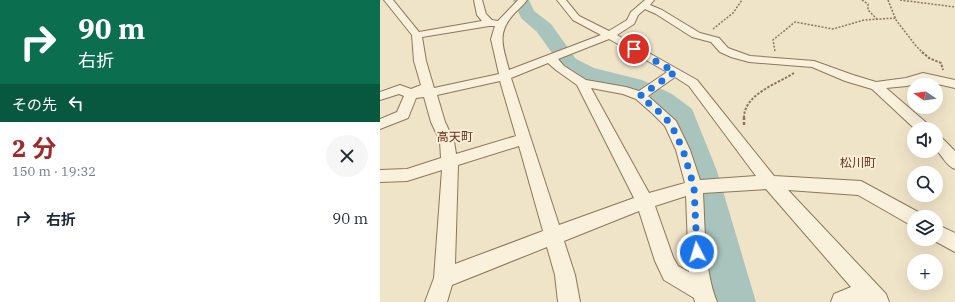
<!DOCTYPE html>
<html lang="ja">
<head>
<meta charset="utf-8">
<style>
  body { margin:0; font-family:"IBM Plex Serif","Noto Sans JP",serif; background:#f6f6f7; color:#1f2937; height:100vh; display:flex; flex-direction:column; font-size:15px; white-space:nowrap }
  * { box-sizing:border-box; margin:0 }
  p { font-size:13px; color:#747a83 }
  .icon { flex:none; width:22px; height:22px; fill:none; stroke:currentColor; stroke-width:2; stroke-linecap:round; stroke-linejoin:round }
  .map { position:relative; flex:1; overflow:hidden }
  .panel { display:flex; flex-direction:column; background:#fff; width:380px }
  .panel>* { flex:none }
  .banner { background:#0b6e4f; color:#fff; overflow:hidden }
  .needle { width:26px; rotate:283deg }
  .tools { position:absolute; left:527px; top:78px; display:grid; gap:8px }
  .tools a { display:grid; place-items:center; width:36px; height:36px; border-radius:50%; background:#fff; box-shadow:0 4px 16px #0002; font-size:20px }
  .pin { position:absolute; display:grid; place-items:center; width:34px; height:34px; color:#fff; margin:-17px; border:2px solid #fff; border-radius:50%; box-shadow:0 1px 4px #0007 }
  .me { position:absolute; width:44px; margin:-22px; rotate:355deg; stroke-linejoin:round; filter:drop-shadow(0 0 3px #0008) }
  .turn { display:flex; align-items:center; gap:14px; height:84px; padding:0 12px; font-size:18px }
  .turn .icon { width:52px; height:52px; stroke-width:2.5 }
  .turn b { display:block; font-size:28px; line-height:34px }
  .then { display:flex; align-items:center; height:38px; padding:0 12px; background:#0003; gap:8px; font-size:15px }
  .round { display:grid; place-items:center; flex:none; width:42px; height:42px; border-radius:21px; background:#f6f6f7 }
  .summary { display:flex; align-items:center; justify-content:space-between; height:68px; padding:0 12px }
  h1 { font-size:24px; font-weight:700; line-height:30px; color:#9e2a2b }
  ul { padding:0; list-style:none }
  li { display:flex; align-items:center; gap:12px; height:56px; padding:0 12px }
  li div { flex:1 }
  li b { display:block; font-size:15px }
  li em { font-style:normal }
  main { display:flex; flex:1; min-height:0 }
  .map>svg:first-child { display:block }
</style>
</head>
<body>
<main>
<section class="panel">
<div class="banner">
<div class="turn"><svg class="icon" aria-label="right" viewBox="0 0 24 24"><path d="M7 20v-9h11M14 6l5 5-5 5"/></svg><div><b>90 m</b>右折</div></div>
<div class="then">その先<svg class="icon" aria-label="left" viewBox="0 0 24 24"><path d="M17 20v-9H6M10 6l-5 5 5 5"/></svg></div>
</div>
<div class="summary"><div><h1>2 分</h1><p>150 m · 19:32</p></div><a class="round"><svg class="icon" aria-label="close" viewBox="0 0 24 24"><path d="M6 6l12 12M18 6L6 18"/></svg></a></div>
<ul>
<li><svg class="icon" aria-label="right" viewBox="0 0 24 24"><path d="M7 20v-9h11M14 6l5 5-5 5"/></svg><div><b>右折</b></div><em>90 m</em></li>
</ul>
</section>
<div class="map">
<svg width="575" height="302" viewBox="0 0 575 302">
  <rect width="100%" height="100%" fill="#f0e4c8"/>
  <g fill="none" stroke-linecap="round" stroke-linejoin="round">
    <path fill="#a9c4bc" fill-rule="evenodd" d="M 133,0 L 149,0 L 154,11 L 171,24 L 196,59 L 214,68 L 262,80 L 292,94 L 312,109 L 337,171 L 376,302 L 336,302 L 307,171 L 292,119 L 274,106 L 247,90 L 198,78 L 182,67 L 157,32 L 141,18 Z"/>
    <g stroke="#8d765c" stroke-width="2">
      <g id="minor">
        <path d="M 4,0 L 13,0 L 39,32 L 102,21 L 97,15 L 94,0 L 102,0 L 106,14 L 112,20 L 118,21 L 138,0 L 147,0 C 143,6 137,10 132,16 C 116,35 124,49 129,70 L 221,35 L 193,20 L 177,0 L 186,0 L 199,16 L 229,31 L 247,20 L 251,12 L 265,0 L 274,0 L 270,5 L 282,10 L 320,33 L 339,38 L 348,48 L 370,56 L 434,61 L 473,75 L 496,82 L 526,78 L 543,73 L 575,80 L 575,88 L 544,81 L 527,86 L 506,88 L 549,125 L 551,129 L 535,129 L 492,89 L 465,81 L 432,67 L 369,62 L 351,57 L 340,52 L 331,42 L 312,37 L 276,14 L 265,9 L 258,15 L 254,24 L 237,35 L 317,80 L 394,176 L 481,181 L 540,213 L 542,217 L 534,217 L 534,227 L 478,195 L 408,190 L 506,294 L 509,302 L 451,302 L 454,294 L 471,287 L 386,189 L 323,193 C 325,228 324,270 337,302 L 315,302 L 314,298 L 284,280 L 275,261 L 259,211 L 184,241 L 195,275 L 200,302 L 178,302 L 175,275 L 167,247 L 72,285 L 67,302 L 45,302 L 54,278 L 62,170 L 27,181 L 0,182 L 0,170 L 27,169 L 61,158 L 60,141 L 51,122 L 44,97 L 36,98 L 28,118 L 0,129 L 0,119 L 17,112 L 24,96 L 19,94 L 0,100 L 0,92 L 20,85 L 31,89 L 41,85 L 34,61 L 32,35 ZM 109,26 L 115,26 L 111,39 L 119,74 L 54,88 L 46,61 L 42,37 ZM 229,39 L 287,72 L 259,91 L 246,87 L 206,80 L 184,66 L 178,59 ZM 168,63 L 176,70 L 197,85 L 254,198 L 179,225 L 131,78 ZM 295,77 L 309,86 L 376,176 L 320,180 L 310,150 L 296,121 L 268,96 ZM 120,81 L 136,136 L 76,154 L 74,141 L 65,122 L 57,95 ZM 211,88 L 243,94 L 256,99 L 273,114 L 285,126 L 296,150 L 305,183 L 269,193 ZM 139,146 L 163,231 L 75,264 L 78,165 ZM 306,196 L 309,272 L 298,266 L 293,257 L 275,206 Z"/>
        <path d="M 556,136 L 561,137 L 575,151 L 575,169 C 566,166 563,156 556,150 Z"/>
        <path d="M 556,224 L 575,233 L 575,252 L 551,239 L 556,239 Z"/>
      </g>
    </g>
    <g stroke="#8d765c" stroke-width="1.5" stroke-dasharray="2 1.5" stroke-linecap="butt">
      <path d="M 482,0 L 488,4 L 488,10 L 497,19"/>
      <path d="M 508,0 L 516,20 L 536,46 L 543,53"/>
      <path d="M 520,0 L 575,7"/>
      <path d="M 333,29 L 353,13 L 362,0"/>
      <path d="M 395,51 L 393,40 L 415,22 L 453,29 L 484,20 L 516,18"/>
    </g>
    <g stroke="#8d765c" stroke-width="2" stroke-dasharray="2.5 1.5" stroke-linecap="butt">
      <path d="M 542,52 L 549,58 L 561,63 L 563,70"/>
      <path d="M 364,118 C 364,94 397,84 414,73"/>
    </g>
    <path stroke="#8d765c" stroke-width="2.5" stroke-dasharray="3 2" stroke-linecap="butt" d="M 364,117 L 364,125"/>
    <use href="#minor" fill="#faf1dc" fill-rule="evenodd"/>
  </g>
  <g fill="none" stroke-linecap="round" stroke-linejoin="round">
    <path stroke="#1a73e8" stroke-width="7" stroke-dasharray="0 12.6" d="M 254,49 L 295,72 L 260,96 L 278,111 L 291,124 L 303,150 L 314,187 L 317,252"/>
  </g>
  <g text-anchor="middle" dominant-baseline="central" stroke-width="4" stroke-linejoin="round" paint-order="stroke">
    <g font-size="12" fill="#6b2e1e" stroke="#f7eed8">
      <text x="75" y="136">高天町</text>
      <text x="478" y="162">松川町</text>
    </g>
  </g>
</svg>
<div class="tools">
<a><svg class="needle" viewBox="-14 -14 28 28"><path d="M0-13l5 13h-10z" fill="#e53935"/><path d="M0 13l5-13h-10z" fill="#747a83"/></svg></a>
<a><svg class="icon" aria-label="sound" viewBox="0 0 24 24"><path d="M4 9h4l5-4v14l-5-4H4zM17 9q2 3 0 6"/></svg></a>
<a><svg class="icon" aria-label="search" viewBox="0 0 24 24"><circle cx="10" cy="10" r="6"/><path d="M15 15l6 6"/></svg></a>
<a><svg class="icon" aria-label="layers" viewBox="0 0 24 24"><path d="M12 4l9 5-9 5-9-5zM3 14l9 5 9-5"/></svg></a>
<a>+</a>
</div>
<div class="pin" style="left:254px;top:49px;background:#d93025"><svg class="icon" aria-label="arrive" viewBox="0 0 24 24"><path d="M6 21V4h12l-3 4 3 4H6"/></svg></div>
<svg class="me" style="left:317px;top:252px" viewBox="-20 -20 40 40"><circle r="17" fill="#1a73e8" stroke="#fff" stroke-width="3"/><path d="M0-11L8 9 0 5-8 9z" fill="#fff"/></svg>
</div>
</main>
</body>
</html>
